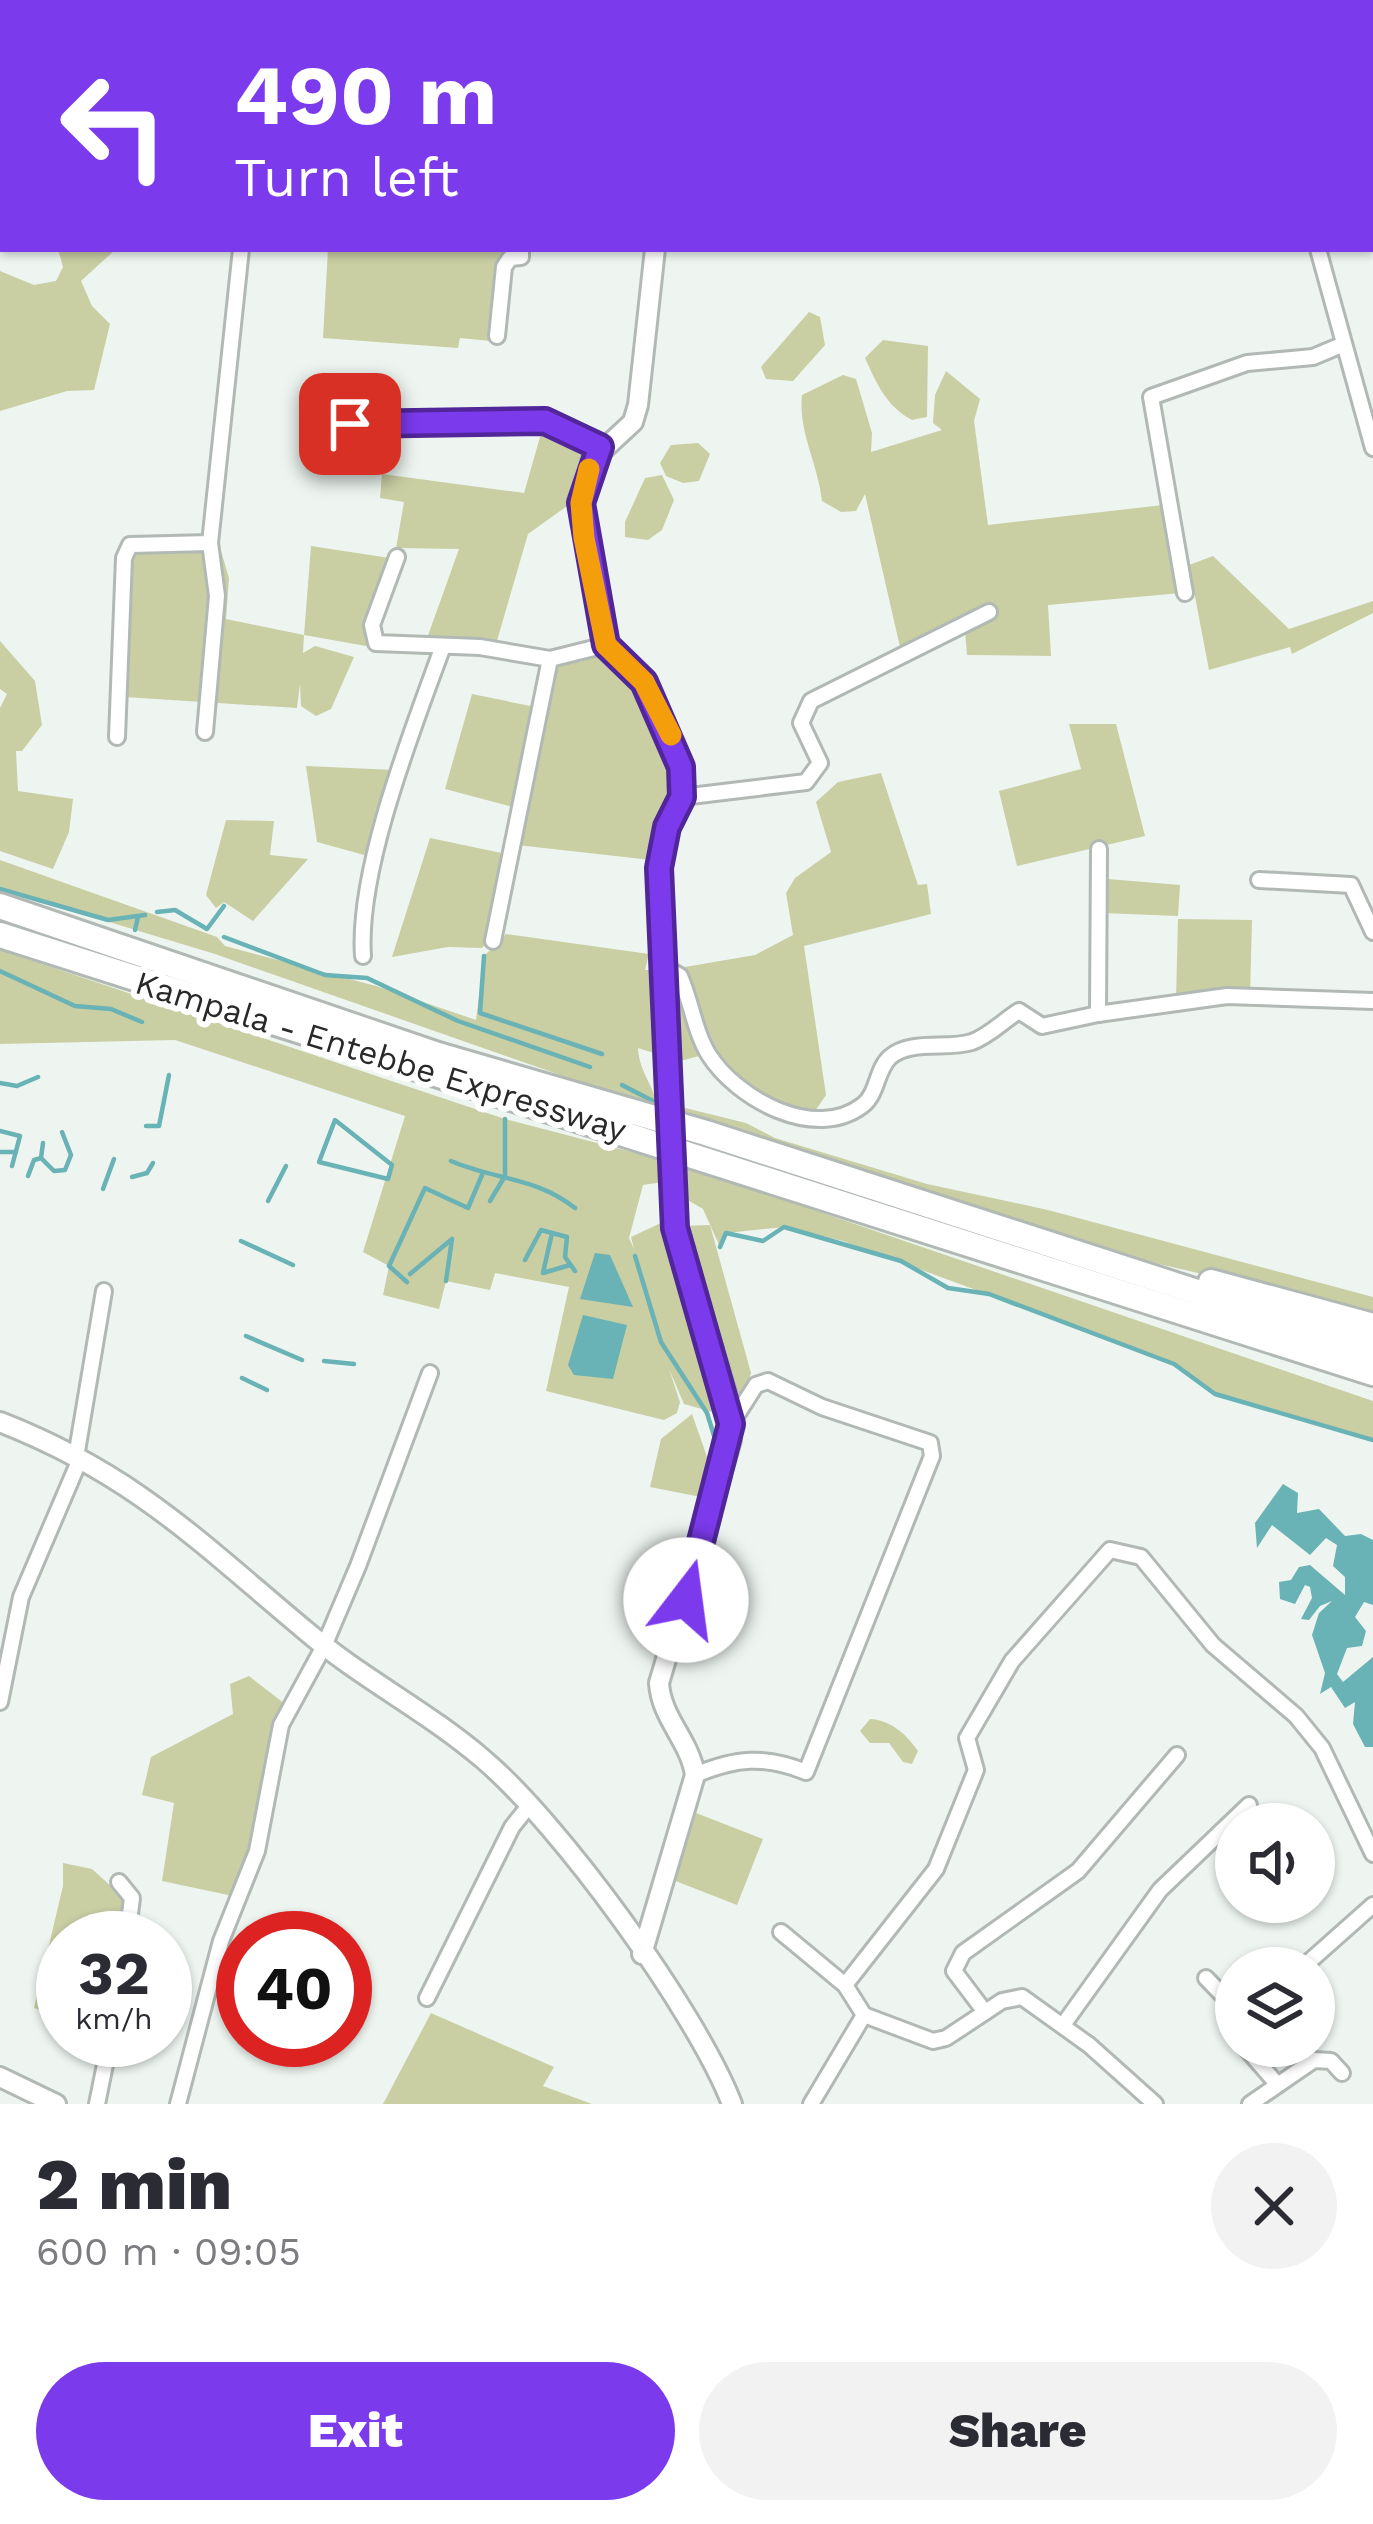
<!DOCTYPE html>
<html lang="en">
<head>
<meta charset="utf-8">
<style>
  body { margin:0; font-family:"Work Sans",sans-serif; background:#f2f2f3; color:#2b2b33; height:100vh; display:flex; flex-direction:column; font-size:45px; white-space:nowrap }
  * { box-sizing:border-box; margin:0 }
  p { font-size:39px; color:#7c7c81 }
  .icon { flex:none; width:66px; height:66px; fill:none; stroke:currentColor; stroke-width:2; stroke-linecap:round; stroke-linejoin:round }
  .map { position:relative; height:2104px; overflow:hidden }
  .details { display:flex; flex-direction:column; background:#fff; flex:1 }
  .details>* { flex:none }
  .banner { position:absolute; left:0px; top:0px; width:1374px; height:252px; box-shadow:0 3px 9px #0004; background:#7c3aed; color:#fff; overflow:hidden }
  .controls { position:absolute; left:1215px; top:1803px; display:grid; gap:24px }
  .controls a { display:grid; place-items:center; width:120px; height:120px; border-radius:50%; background:#fff; box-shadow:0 3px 9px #0004; font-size:60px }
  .speed { position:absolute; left:36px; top:1911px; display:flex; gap:24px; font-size:60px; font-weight:700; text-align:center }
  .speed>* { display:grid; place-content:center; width:156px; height:156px; border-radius:50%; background:#fff; box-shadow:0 3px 9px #0004; line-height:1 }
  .speed small { font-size:30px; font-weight:400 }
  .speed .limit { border:18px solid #d22; background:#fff; color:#111 }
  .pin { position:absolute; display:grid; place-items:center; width:102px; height:102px; color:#fff; margin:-51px; border-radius:24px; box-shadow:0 6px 18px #0006 }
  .me { position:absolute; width:132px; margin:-66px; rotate:15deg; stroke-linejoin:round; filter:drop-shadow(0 0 9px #0008) }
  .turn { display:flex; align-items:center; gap:42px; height:252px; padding:0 36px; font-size:54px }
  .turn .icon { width:156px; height:156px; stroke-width:2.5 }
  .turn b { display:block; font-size:84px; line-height:102px }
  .round { display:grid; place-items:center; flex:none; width:126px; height:126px; border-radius:63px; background:#f2f2f3 }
  .overview { display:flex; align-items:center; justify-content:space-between; height:204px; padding:0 36px }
  h1 { font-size:72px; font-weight:800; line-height:90px }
  .button { display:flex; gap:24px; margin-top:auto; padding:24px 36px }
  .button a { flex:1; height:138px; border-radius:72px; background:#7c3aed; color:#fff; font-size:48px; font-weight:800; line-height:138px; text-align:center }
  .button a+a { background:#f2f2f3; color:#2b2b33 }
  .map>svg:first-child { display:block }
</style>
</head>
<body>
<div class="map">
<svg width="1373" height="2104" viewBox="0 0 1373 2104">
  <rect width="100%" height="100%" fill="#eef5f0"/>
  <g fill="#c9cea3">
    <path d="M 58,249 L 116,249 L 81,281 L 92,306 L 110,324 L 94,390 L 67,391 L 0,411 L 0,271 L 34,285 L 56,281 L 63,267 Z"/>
    <path d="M 328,249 L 518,249 L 518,254 L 500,256 L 497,326 L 491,341 L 460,338 L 458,348 L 323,338 Z"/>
    <path d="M 809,312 L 820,317 L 825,345 L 793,381 L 766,379 L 761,367 Z"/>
    <path d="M 883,340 L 928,346 L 927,417 L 912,420 C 886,406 877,384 865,358 Z"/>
    <path d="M 946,371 L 980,399 L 974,421 L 988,525 L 1163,505 L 1181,593 L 1048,605 L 1051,656 L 967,655 L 964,618 L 900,647 L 865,494 L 856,511 L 841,512 L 822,501 C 818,464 798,431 802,395 L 843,375 L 856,379 L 872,433 L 871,452 L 942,430 L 933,423 L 935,395 Z"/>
    <path d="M 544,423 L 589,447 L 574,501 L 528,534 L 496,644 L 426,641 L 459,549 L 396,548 L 404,502 L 380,498 L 382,474 L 524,493 Z"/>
    <path d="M 698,443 L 710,454 L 699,481 L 683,483 L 666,476 L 660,463 L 671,445 Z"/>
    <path d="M 662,475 L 674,500 L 662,530 L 648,540 L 625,537 L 625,522 L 645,478 Z"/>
    <path d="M 216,534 L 229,578 L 226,619 L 304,635 L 311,546 L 396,559 L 368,622 L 366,646 L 304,635 L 303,653 L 315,646 L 354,657 L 331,709 L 316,716 L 301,706 L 300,684 L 297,708 L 109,696 L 119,550 L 203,547 Z"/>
    <path d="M 1213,556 L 1289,629 L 1373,601 L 1373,613 L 1292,654 L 1290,647 L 1209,670 L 1189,565 Z"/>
    <path d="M 0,641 L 35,681 L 42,725 L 22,751 L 16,751 L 18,791 L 73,799 L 69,832 L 53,869 L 0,851 L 0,708 L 7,694 L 0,689 Z"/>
    <path d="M 605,651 L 642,690 L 667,744 L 676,787 L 659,819 L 651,860 L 517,845 L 524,810 L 445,789 L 472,694 L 545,709 L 553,663 L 581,662 Z"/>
    <path d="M 1069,724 L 1116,724 L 1145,836 L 1017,866 L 999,791 L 1081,769 Z"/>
    <path d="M 306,766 L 395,770 L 375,858 L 317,842 Z"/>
    <path d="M 881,773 L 918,885 L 927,884 L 931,914 L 804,946 L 826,1095 L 815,1111 C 713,1090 719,1051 685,967 L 755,955 L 793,935 L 786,893 L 795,878 L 831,852 L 816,802 L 838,782 Z"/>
    <path d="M 226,820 L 274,821 L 270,855 L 308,859 L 253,921 L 224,902 L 216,908 L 206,895 Z"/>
    <path d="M 430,838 L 516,856 L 505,925 L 482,948 L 448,947 L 392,957 Z"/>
    <path d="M 0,860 L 217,937 L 225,946 L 376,986 L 476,1020 L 484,956 L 506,934 L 649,954 L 645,970 L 653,970 L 657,1054 L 638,1048 C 639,1073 656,1087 657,1109 L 215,954 L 0,889 Z"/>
    <path d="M 1108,879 L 1180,885 L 1178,916 L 1103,913 Z"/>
    <path d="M 1178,919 L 1252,920 L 1250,995 L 1176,1000 Z"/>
    <path d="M 0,950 L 505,1119 L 662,1160 L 663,1182 L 643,1185 L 629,1238 L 634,1249 L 631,1237 L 665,1221 C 678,1285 715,1351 716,1413 L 684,1404 L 669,1369 L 680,1402 L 677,1413 L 664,1420 L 546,1391 L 569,1287 L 495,1273 L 490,1290 L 446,1281 L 439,1309 L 383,1295 L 389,1266 L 363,1252 L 405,1116 L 175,1040 L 0,1044 Z"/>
    <path d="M 671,975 L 682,991 L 699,1056 L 673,1063 Z"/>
    <path d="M 673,1105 L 746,1123 L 775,1138 L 927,1184 L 1048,1210 L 1373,1297 L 1373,1314 L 1031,1234 L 673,1112 Z"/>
    <path d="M 679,1164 L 1373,1401 L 1373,1441 L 1215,1394 L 1174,1363 L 843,1241 L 784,1227 L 726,1233 L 720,1247 L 703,1209 L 679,1195 Z"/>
    <path d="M 710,1225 L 751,1373 L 744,1396 L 738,1396 L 681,1226 Z"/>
    <path d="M 692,1414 L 712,1471 L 706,1498 L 650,1487 L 661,1439 Z"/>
    <path d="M 249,1676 L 285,1704 L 272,1739 L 270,1790 L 255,1821 L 255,1853 L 233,1896 L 162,1881 L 174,1803 L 142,1795 L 151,1757 L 233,1714 L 230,1684 Z"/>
    <path d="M 870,1719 C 891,1720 907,1735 918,1751 L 912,1764 L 903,1762 L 889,1743 L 870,1743 L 860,1731 Z"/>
    <path d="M 696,1813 L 763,1839 L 737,1905 L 673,1880 Z"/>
    <path d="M 63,1863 L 92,1869 L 125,1899 L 125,1938 L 63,1938 L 63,2017 L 34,2008 L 63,1886 Z"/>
    <path d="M 431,2013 L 554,2067 L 543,2086 L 592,2104 L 383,2104 Z"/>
  </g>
  <g fill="#69b2b5">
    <path d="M 595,1253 L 610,1255 L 633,1307 L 580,1299 Z"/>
    <path d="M 583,1315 L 627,1325 L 613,1379 L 574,1375 L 568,1365 Z"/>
    <path d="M 1283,1484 L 1298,1493 L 1297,1513 L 1319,1509 L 1345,1536 L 1361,1534 L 1373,1540 L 1373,1605 L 1364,1602 L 1355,1617 L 1366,1631 L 1362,1646 L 1347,1648 L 1337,1674 L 1343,1682 L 1373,1657 L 1373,1747 L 1365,1747 L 1353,1724 L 1355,1702 L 1345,1708 L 1331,1687 L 1320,1694 L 1325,1673 L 1312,1635 L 1319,1613 L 1332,1601 L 1320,1606 L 1309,1620 L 1301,1619 L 1312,1598 L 1310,1587 L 1305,1585 L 1295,1604 L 1280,1599 L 1279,1582 L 1291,1580 L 1299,1567 L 1310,1565 L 1345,1595 L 1345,1577 L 1333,1566 L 1337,1545 L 1326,1538 L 1310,1555 L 1272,1525 L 1257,1548 L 1255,1523 Z"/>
  </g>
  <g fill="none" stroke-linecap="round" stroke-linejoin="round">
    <g stroke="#69b2b5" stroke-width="4.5">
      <path d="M 0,889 L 108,920 L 145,915"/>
      <path d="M 157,912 L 175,910 L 207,929 L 224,906"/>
      <path d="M 135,930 L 138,917"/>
      <path d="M 224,937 L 325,975 L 367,978 L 458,1021 L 590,1067"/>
      <path d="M 484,956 L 480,1013 L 602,1054"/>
      <path d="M 0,971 L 75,1006 L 111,1009 L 142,1022"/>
      <path d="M 0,1083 L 17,1086 L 38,1077"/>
      <path d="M 622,1085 L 653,1101"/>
      <path d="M 335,1120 L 392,1165 L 388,1179 L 319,1162 Z"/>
      <path d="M 146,1126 L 159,1126 L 169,1075"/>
      <path d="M 0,1131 L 20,1136 L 12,1166"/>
      <path d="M 0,1152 L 16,1152"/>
      <path d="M 41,1158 L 54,1171 L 65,1170 L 71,1155 L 62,1132"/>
      <path d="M 451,1161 C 495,1180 536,1177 575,1208"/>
      <path d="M 28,1176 L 34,1160 L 41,1158 L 43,1143"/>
      <path d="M 132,1177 L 147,1173 L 153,1163"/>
      <path d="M 103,1189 L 114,1159"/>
      <path d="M 268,1201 L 286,1166"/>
      <path d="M 490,1201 L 505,1176 L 505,1119"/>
      <path d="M 552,1233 L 543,1273 L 570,1265"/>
      <path d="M 241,1241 L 293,1265"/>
      <path d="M 720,1247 L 726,1233 L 763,1241 L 784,1227 L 901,1261 L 948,1288 L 989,1294 L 1174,1364 L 1215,1394 L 1373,1440"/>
      <path d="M 635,1256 L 661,1342 L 707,1413 L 715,1439"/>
      <path d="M 525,1260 L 541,1230 L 567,1237 L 565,1257 L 575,1271"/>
      <path d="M 410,1274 L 452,1239 L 446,1281"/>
      <path d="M 407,1282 L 389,1266 L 425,1188 L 468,1208 L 482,1175"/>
      <path d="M 246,1336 L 302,1360"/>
      <path d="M 324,1361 L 354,1364"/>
      <path d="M 242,1378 L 267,1390"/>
      <path d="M 692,2008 L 704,2029"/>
    </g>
    <g stroke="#b2b9b5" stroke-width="20">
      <g id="street">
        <path d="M 742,0 L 743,3"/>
        <path d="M 985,0 L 986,3"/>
        <path d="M 1262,0 L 1262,3"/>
        <path d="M 1318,249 L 1373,448"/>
        <path d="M 497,336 L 504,267 L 510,258 L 521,257 L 521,249"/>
        <path d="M 336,426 L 545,421 L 600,447"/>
        <path d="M 397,557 L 372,625 L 376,643 L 480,647 L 550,659 L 606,645"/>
        <path d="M 1185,593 L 1151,397 L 1247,363 L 1313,357 L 1344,344"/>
        <path d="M 205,732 L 217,596 L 210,543"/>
        <path d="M 117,737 L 124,558 L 130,545 L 210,543 L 241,249"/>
        <path d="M 682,797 L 806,782 L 820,763 L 801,723 L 811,701 L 989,612"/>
        <path d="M 1259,880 L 1351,885 L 1373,932"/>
        <path d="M 493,941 L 550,659"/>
        <path d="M 363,956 C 357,869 413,729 443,646"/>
        <path d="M 661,965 L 680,976 C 691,1001 695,1033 709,1055 C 737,1099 815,1142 863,1105 C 878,1093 876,1070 890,1057 C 911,1039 947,1050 972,1042 C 989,1036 1003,1021 1019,1011 L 1042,1026 L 1098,1014 L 1099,849"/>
        <path d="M 1098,1014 L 1227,996 L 1373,1001"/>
        <path d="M 76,1457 L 104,1291"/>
        <path d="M 0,1702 L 21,1597 L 80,1459"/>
        <path d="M 695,1775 C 735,1758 765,1755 806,1772 L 932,1456 L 930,1443 L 822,1407 L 768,1381 L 756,1385 L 731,1424"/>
        <path d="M 119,1882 L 132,1898 L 127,1938"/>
        <path d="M 781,1932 L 845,1985 L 864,2015 L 933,2041 L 946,2038 L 1002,2001 L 1022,1997 L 1089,2045 L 1155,2104"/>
        <path d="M 1302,1968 L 1373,1905"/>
        <path d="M 1206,1978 L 1236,2009"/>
        <path d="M 845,1985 L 936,1869 L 976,1770 L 967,1738 L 1012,1661 L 1110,1550 L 1141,1557 L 1213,1645 L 1296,1716 L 1322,1748 L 1373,1854"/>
        <path d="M 427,1998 L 512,1827 L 528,1807"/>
        <path d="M 985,2012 L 954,1971 L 963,1953 L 1078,1871 L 1177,1755"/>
        <path d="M 1236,2014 L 1231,2026 L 1236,2036"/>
        <path d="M 1063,2025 L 1160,1890 L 1249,1805"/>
        <path d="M 1244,2046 L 1277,2084"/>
        <path d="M 97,2104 L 110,2040"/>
        <path d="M 178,2104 L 221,1941 L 257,1851 L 281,1725 L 324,1646 L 358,1566 L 430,1373"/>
        <path d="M 811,2104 L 864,2015"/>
        <path d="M 1250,2104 L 1314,2060 L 1331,2061 L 1342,2073"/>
      </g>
    </g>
    <g stroke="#b2b9b5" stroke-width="24">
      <g id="secondary">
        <path d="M 0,170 L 3,172"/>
        <path d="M 655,249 L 638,405 L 633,422 L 591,461 L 581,503 L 606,645 L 644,683 L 681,767 L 682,797 L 667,827 L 659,868 L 665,1071"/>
        <path d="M 0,1422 C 135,1475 199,1542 306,1631 C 361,1678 427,1711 483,1759 C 560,1824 696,2011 732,2104"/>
        <path d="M 642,1954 L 695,1775 C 690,1741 661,1718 659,1683 L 731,1440 L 726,1392 L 675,1228"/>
        <path d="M 0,2077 L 56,2104"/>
      </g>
    </g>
    <g stroke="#b2b9b5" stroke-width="30">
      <g id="highway">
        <path d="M 0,906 L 438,1055 L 706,1133 L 1373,1349"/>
        <path d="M 0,935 L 1373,1373"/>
        <path d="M 1211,1282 L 1373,1326"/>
      </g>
    </g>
    <use href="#street" stroke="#fff" stroke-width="14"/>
    <use href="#secondary" stroke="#fff" stroke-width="18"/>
    <use href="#highway" stroke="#fff" stroke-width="24"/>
    <g stroke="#b2b9b5" stroke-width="24" stroke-linecap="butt">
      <path id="secondary-bridge" d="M 665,1071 L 675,1228"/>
    </g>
    <use href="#secondary-bridge" stroke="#fff" stroke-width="18"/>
  </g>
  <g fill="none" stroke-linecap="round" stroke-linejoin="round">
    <g stroke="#51269a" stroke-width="30">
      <path id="route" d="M 350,424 L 545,421 L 600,447 L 581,503 L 606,645 L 644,682 L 681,767 L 682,797 L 667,827 L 659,868 L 675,1228 L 731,1424 L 686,1600"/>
    </g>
    <use href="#route" stroke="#7c3aed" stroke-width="21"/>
    <path stroke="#f59e0b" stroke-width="21" d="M 589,469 L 581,503 L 584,538 L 606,645 L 644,682 L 671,735"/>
  </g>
  <g text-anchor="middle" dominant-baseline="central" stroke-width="12" stroke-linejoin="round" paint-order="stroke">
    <g font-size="33" fill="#282a28" stroke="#fff">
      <text transform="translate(381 1056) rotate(17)">Kampala - Entebbe Expressway</text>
    </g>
  </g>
</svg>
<div class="controls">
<a><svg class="icon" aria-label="sound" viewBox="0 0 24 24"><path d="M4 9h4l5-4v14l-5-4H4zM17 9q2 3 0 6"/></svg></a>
<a><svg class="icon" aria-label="layers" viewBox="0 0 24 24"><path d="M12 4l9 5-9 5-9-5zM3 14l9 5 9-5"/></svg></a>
</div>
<div class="speed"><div>32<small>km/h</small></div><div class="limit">40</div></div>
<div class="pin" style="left:350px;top:424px;background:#d93025"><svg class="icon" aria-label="arrive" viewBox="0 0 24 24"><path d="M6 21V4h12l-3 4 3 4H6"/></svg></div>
<svg class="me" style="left:686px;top:1600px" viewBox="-20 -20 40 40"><circle r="19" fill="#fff"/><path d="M0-13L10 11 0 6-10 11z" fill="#7c3aed"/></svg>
<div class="banner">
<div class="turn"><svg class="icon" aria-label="left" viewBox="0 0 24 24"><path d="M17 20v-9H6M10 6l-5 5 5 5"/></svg><div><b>490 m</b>Turn left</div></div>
</div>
</div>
<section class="details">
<div class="overview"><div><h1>2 min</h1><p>600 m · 09:05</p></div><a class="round"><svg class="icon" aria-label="close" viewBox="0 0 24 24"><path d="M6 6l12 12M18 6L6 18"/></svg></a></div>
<div class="button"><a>Exit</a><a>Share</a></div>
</section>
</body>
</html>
